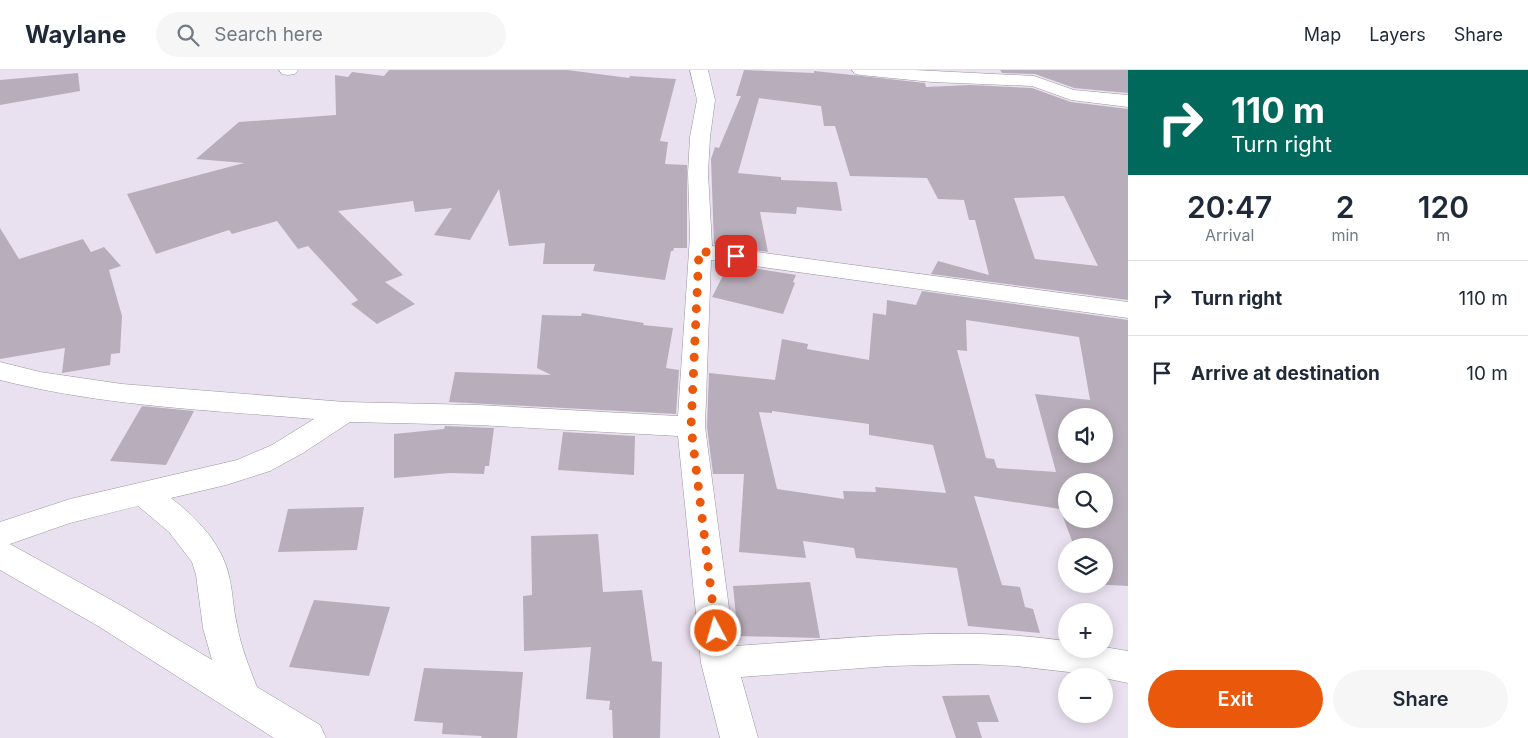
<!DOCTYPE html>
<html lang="en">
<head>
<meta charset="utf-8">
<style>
  body { margin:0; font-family:Inter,sans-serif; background:#f6f6f7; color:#1f2937; height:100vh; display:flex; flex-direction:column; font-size:19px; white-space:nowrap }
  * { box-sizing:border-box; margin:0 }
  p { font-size:16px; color:#747a83 }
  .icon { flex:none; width:28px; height:28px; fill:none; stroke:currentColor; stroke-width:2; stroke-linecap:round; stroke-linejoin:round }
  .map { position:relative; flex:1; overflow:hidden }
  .details { display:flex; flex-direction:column; background:#fff; width:400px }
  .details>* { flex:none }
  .hud { background:#00695c; color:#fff; overflow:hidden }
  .fabs { position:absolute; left:1058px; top:338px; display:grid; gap:10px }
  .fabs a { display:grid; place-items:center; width:55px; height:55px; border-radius:50%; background:#fff; box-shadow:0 2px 12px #0003; font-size:25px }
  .pin { position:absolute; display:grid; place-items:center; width:42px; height:42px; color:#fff; margin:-21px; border-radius:10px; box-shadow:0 2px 8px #0006 }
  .me { position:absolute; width:55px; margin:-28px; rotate:354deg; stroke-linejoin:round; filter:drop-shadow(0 0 4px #0008) }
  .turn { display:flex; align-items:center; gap:18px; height:105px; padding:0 20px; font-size:22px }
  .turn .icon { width:65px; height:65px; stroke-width:2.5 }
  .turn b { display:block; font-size:35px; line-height:42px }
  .eta { display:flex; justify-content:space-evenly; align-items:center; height:85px; text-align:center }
  .eta b { font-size:30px; font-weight:600; line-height:35px }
  .primary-button { display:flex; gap:10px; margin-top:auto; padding:10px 20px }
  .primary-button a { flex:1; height:58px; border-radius:30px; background:#ea580c; color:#fff; font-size:20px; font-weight:600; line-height:58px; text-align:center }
  .primary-button a+a { background:#f6f6f7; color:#1f2937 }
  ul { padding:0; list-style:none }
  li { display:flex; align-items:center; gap:15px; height:75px; padding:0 20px; border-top:1px solid #e0e1e3 }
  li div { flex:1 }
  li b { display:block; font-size:19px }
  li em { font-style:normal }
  header { display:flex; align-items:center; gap:30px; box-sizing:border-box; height:70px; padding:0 25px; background:#fff; border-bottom:1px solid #e0e1e3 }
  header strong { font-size:24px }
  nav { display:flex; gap:28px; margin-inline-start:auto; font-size:18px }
  .search { width:350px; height:45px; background:#f6f6f7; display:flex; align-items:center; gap:12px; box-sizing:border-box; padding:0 18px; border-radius:28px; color:#747a83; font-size:19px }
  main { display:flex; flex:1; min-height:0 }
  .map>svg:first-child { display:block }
</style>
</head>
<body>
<header>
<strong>Waylane</strong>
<div class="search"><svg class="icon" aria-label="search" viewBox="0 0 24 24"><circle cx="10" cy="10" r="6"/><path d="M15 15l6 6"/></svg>Search here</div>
<nav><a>Map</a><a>Layers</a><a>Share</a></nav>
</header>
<main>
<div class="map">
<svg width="1128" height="668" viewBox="0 0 1128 668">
  <rect width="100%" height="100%" fill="#eae1f0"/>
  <g fill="#b8aebb" fill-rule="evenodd">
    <path d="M 389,0 L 567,0 L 629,8 L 630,6 L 676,9 L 660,71 L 668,72 L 665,94 L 687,95 L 687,178 L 674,178 L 673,181 L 671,181 L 665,210 L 593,201 L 595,194 L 543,194 L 545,173 L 509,176 L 499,119 L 470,170 L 434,165 L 452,138 L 415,142 L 413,131 L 338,141 L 403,205 L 385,212 L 415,234 L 377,254 L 351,234 L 358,230 L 308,176 L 298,179 L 277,151 L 232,164 L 229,160 L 156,184 L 127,124 L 244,93 L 196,89 L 239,52 L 336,45 L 335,5 L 348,7 L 352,2 L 384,6 Z"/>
    <path d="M 744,0 L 814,3 L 814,1 L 853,5 L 925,13 L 926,17 L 970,15 L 1032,18 L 1071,32 L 1128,39 L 1128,230 L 931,204 L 938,191 L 989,205 L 975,150 L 969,150 L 964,130 L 938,129 L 927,108 L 850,106 L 835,56 L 824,56 L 821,36 L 759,28 L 738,103 L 781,107 L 781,110 L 837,112 L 842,141 L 797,137 L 796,144 L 760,142 L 768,182 L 714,174 L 711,89 L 715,77 L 719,78 L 741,26 L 736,26 ZM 1064,126 L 1098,196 L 1035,189 L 1014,128 Z"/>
    <path d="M 1000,0 L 1128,0 L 1128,23 L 1074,18 L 1035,4 L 1002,3 Z"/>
    <path d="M 78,3 L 80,21 L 0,35 L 0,10 Z"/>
    <path d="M 0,158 L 19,189 L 83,169 L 91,182 L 104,177 L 121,196 L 109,200 L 122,246 L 120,283 L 111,284 L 110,295 L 62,303 L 65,278 L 0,289 Z"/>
    <path d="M 729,194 L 796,205 L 793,212 L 795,213 L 783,244 L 712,227 Z"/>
    <path d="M 922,221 L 1128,250 L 1128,516 L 1090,514 L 1104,514 L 1104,476 L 1074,476 L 1060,439 L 974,426 L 1002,515 L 1020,517 L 1025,537 L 1033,539 L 1040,563 L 968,556 L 957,498 L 856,488 L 854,478 L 803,471 L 806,488 L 739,482 L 744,404 L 713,404 L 707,357 L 709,303 L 775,310 L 782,269 L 808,274 L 807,279 L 869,290 L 873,243 L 886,245 L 887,230 L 916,235 ZM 966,250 L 1079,267 L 1090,330 L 1035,324 L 1056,402 L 997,398 L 994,389 L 986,388 L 957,280 L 967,281 ZM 772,341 L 869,354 L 869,365 L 933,375 L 946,423 L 875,417 L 876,422 L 843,421 L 844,429 L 777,419 L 759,342 L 772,343 ZM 1066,346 L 1104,346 L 1104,384 L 1066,384 ZM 1066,411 L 1104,411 L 1104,449 L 1066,449 Z"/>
    <path d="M 582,243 L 644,253 L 643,255 L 673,258 L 666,298 L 679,300 L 676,344 L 449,332 L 455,302 L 551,305 L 537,298 L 542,245 L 581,246 Z"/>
    <path d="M 142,336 L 194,341 L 166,395 L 110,391 Z"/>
    <path d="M 445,356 L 494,358 L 489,396 L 485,396 L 484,404 L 450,403 L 394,408 L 394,364 L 444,359 Z"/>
    <path d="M 563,362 L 635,366 L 634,405 L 558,400 Z"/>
    <path d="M 364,437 L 357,480 L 278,482 L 288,439 Z"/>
    <path d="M 598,464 L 603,522 L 642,520 L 652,591 L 662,592 L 660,668 L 613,668 L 612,640 L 609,640 L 610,631 L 586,629 L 591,577 L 524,581 L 523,526 L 532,525 L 531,466 Z"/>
    <path d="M 810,512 L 820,568 L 738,566 L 733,516 Z"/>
    <path d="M 314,530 L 390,537 L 369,606 L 289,597 Z"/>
    <path d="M 424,598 L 523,602 L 517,668 L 481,668 L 482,666 L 442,664 L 443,653 L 414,651 Z"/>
    <path d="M 989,625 L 999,652 L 977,652 L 982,668 L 956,668 L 942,626 Z"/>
  </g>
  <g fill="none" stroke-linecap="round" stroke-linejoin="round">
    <g stroke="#9c93a0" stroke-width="1">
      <g id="street">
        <path d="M 279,0 L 298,0 L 295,4 L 288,5 L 282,4 Z"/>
        <path d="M 690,0 L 708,0 L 715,30 L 710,67 L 708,103 L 712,176 L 1128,232 L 1128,248 L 711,190 L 705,357 L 734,576 C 845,569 956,555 1066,571 L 1066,579 L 1104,579 L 1104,577 L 1128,581 L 1128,613 L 1104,608 L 1104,606 L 1015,596 L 970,594 L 890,596 L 741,607 L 758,668 L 720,668 L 701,593 L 678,366 L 478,355 L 350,352 L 303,383 L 270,401 L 226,415 L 171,428 C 197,448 222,474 229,506 C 233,522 233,539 237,555 C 241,577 249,597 257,617 L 320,655 L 326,668 L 274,668 L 98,556 L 0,500 L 0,452 L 70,429 L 237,390 L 272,375 L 314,349 C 209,340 102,336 0,310 L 0,292 L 40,302 L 122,314 L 345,332 L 478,335 L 678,346 L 690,166 L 688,103 L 690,67 L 697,30 ZM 138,436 L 169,462 L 192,492 L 196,505 L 203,558 L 212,590 L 122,536 L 10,474 L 70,453 Z"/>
        <path d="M 852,0 L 914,0 L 1034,6 L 1074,20 L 1128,25 L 1128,37 L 1071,30 L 1032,16 L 932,12 L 861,5 L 855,4 Z"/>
      </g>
    </g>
    <use href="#street" fill="#fff" fill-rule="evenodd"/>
  </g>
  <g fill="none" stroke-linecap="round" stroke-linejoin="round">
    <path stroke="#ea580c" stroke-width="9" stroke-dasharray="0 16.2" d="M 716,561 L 691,357 L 699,181 L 736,186"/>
  </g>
</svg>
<div class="fabs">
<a><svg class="icon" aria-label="sound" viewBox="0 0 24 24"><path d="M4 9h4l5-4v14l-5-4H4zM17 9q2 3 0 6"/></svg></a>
<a><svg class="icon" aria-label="search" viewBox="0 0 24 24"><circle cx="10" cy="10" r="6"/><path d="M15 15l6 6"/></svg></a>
<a><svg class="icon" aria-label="layers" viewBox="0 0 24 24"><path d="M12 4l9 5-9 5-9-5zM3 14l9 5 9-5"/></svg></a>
<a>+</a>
<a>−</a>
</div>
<div class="pin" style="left:736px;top:186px;background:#d93025"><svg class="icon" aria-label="arrive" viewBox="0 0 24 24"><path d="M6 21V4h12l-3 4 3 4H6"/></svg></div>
<svg class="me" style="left:716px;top:561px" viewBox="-20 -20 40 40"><circle r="17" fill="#ea580c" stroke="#fff" stroke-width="3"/><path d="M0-11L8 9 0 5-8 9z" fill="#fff"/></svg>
</div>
<section class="details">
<div class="hud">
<div class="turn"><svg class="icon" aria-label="right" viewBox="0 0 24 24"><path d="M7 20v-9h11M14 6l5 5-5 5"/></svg><div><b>110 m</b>Turn right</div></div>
</div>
<div class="eta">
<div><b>20:47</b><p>Arrival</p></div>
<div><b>2</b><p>min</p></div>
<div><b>120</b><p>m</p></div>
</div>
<ul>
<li><svg class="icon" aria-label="right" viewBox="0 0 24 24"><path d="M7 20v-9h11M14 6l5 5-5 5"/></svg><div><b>Turn right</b></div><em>110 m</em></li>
<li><svg class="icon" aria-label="arrive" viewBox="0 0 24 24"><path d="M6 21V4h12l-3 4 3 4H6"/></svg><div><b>Arrive at destination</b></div><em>10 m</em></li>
</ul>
<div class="primary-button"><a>Exit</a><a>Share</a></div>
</section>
</main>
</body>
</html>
